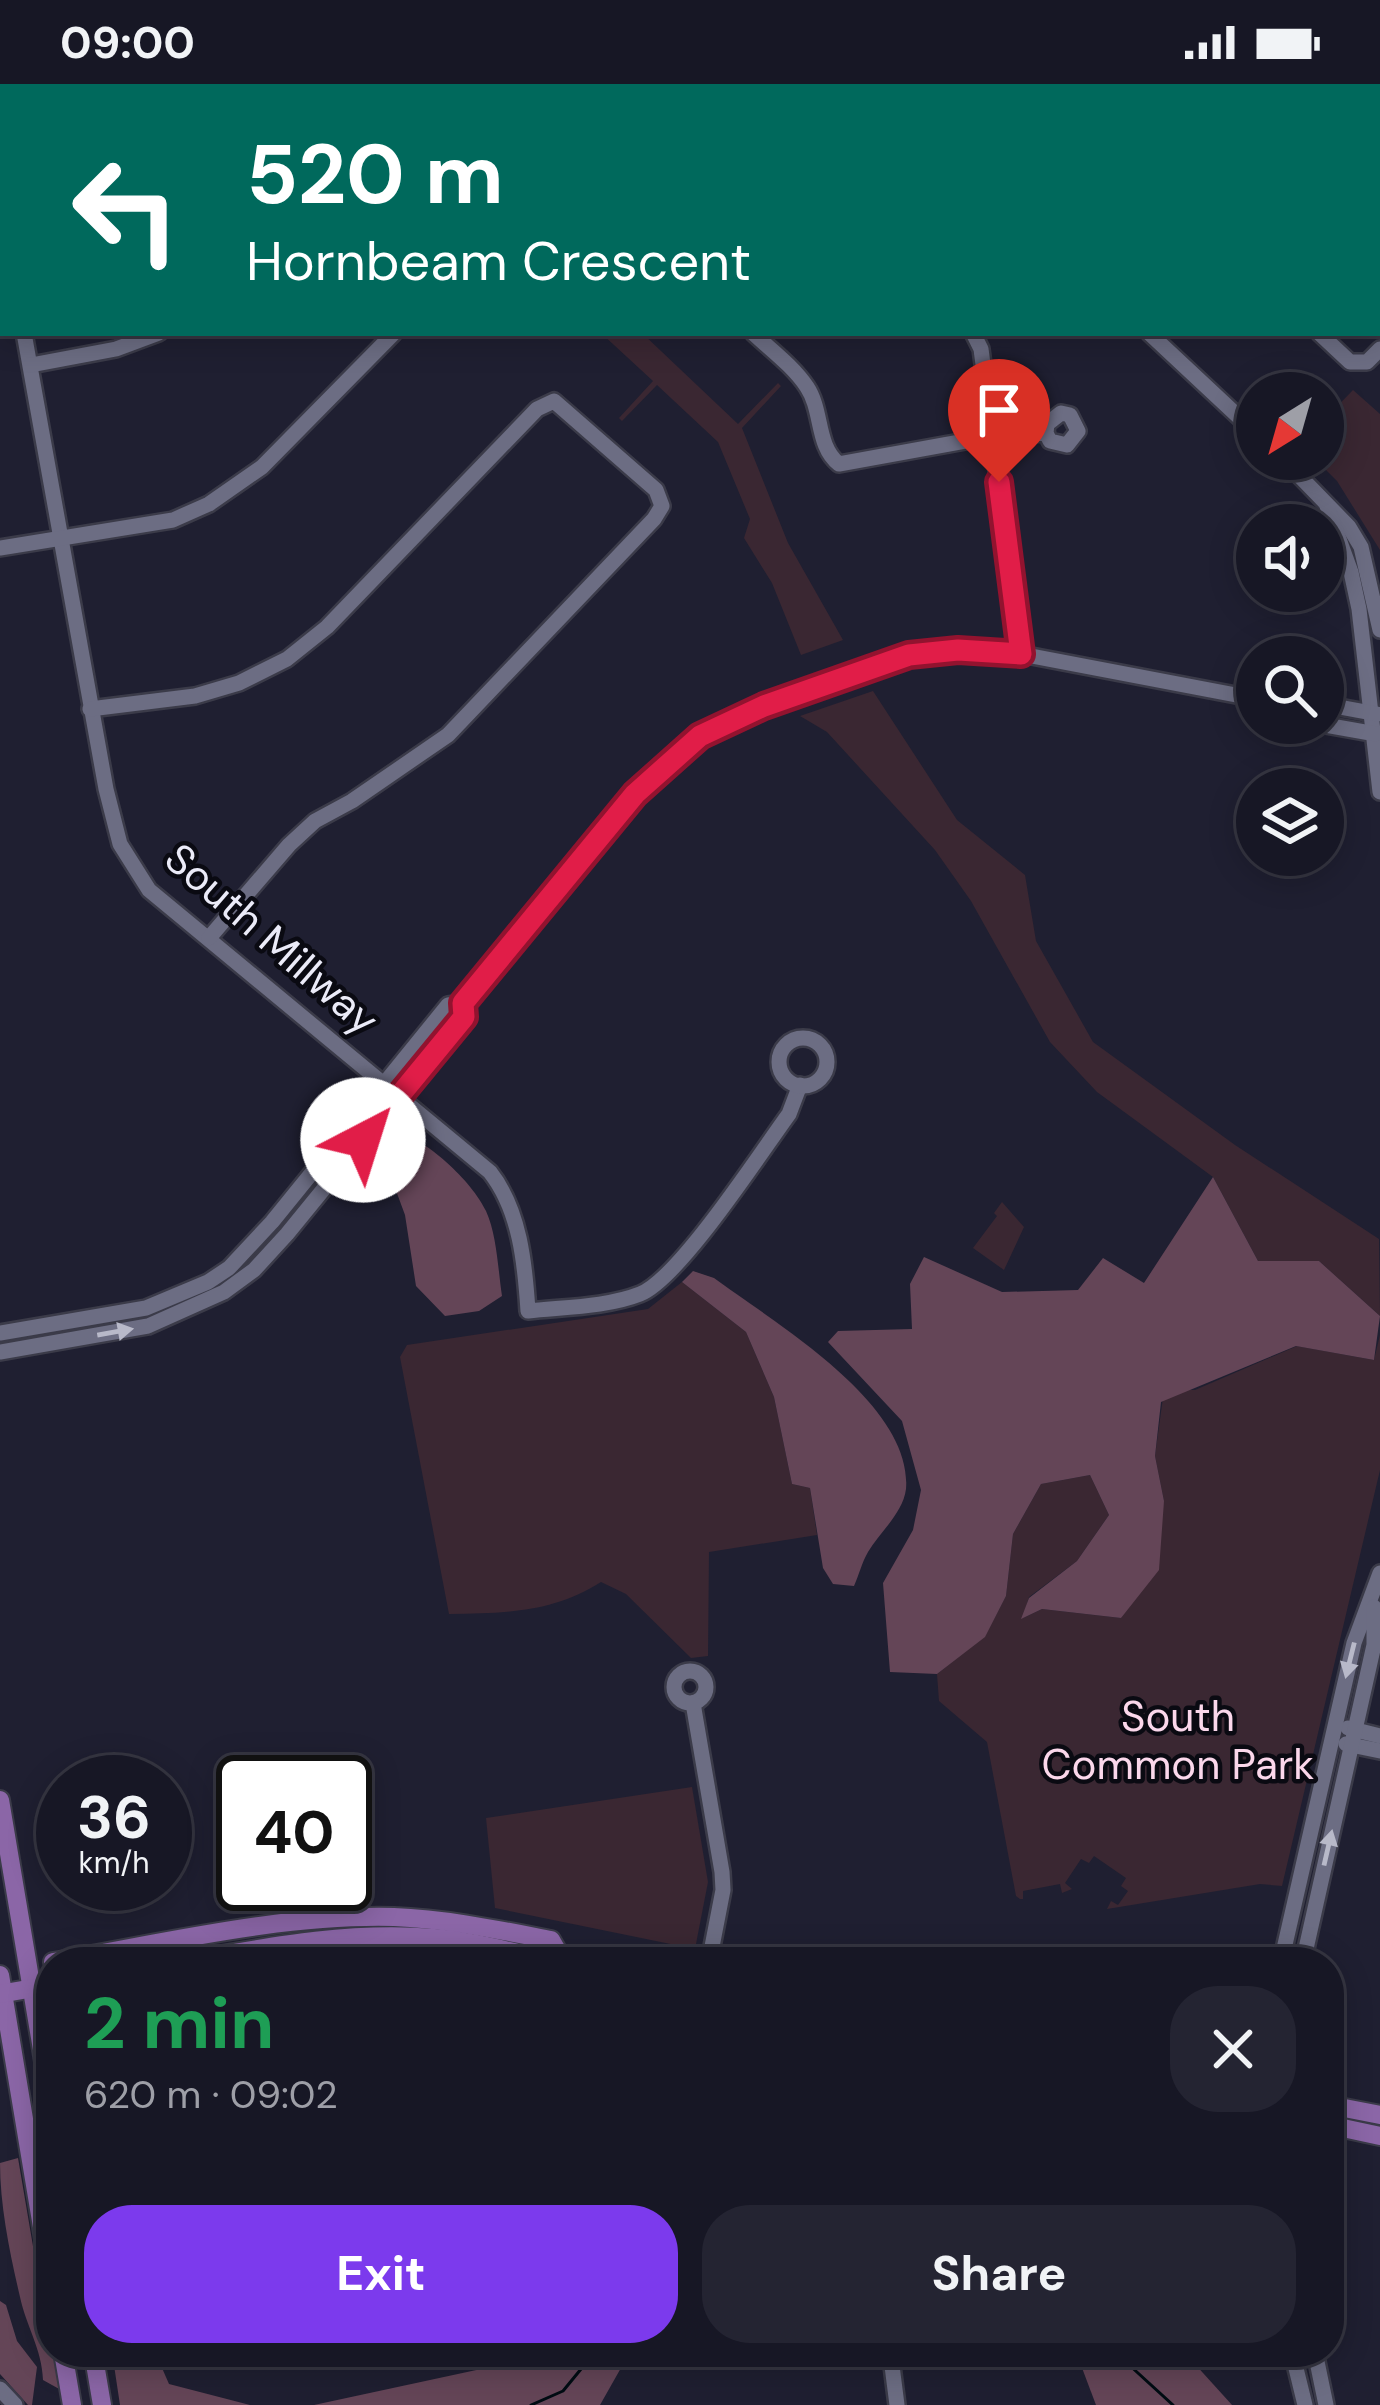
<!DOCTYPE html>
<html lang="en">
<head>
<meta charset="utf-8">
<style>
  body { margin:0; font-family:"DM Sans",sans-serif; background:#242432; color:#f1f3f6; height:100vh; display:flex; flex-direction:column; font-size:45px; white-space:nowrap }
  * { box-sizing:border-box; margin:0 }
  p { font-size:39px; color:#9e9fa7 }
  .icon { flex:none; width:66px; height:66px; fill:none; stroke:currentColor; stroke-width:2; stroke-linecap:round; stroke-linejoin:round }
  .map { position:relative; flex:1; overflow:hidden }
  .sheet { position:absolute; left:36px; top:1863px; width:1308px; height:420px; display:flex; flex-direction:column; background:#171725; border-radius:48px; box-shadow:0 6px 30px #0003,0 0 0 3px #363642 }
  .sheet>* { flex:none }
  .guide { position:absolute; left:0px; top:0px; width:1380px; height:252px; box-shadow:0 6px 30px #0003,0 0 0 3px #363642; background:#00695c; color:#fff; overflow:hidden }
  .needle { width:78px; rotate:217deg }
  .controls { position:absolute; left:1236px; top:288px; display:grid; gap:24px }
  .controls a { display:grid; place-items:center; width:108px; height:108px; border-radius:50%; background:#171725; box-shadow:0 6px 30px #0003,0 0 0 3px #363642; font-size:60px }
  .speed { position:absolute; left:36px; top:1671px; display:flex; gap:24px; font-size:60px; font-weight:700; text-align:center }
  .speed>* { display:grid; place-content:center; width:156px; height:156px; border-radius:50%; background:#171725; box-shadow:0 6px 30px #0003,0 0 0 3px #363642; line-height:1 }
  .speed small { font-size:30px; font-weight:400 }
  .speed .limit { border:6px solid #111; border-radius:18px; background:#fff; color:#111 }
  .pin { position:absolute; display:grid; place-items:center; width:102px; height:102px; color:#fff; margin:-123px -51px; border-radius:50% 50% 50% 0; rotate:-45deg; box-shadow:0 0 12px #0007 }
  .pin .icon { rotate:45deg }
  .me { position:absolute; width:132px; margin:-66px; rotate:40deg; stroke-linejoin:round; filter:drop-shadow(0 0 9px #0008) }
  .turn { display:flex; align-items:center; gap:42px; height:252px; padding:0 48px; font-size:54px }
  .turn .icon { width:156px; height:156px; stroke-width:2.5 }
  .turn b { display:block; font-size:84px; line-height:102px }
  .round { display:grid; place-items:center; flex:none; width:126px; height:126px; border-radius:48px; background:#242432 }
  .summary { display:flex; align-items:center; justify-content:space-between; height:204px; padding:0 48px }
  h1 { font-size:72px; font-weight:700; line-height:90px; color:#1e9e55 }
  .cta { display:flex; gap:24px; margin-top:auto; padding:24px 48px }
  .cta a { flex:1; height:138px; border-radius:48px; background:#7c3aed; color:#fff; font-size:48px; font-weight:700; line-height:138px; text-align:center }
  .cta a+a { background:#242432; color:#f1f3f6 }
  .status { display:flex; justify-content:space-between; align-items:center; height:84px; padding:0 60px; background:#171725; direction:ltr }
  .status svg { height:33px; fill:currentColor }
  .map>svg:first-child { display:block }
</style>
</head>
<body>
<div class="status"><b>09:00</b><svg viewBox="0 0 49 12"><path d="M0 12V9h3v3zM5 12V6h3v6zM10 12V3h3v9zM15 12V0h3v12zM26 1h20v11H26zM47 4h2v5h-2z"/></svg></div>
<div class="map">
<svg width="1380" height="2321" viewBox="0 0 1380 2321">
  <rect width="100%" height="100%" fill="#1f1f31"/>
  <g fill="#3a2732">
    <path d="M 601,249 L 642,249 L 738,340 L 778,299 L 781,302 L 742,344 L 788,459 L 843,556 L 801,571 L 772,499 L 744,454 L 750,435 L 718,358 L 657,301 L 622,337 L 619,334 L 653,297 Z"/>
    <path d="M 1353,306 L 1380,330 L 1380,466 L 1337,397 L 1315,375 L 1323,375 L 1323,337 Z"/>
    <path d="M 873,607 L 957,736 L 1025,791 L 1036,857 L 1093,958 L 1235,1061 L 1379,1155 L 1380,1232 L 1319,1177 L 1258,1177 L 1213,1093 L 1097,1008 L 1050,958 L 971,817 L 935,766 L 827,648 L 800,632 Z"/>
    <path d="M 1002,1118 L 1024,1143 L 1004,1186 L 973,1164 L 997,1132 L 994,1129 Z"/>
    <path d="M 682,1198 L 746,1248 L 774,1313 L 792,1400 L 810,1404 L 817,1451 L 709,1468 L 708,1572 L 691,1574 L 626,1510 L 601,1498 C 552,1529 505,1529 449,1530 L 400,1273 L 407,1261 L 648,1225 Z"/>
    <path d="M 1380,1251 L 1380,1386 L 1282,1802 L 1260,1800 L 1107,1825 L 1111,1817 L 1118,1821 L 1128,1807 L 1121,1802 L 1126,1794 L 1094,1772 L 1089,1779 L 1081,1775 L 1065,1799 L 1072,1805 L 1062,1809 L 1060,1800 L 1023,1807 L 1023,1815 L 1020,1815 L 1016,1812 L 987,1658 L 939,1617 L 937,1590 L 985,1552 L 1006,1512 L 1013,1450 L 1041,1400 L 1090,1391 L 1109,1431 L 1077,1477 L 1029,1513 L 1023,1534 L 1042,1525 L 1121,1534 L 1164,1417 L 1155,1372 L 1164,1306 L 1195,1306 L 1297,1262 L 1374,1276 Z"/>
    <path d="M 692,1703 L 708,1798 L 695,1865 L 495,1824 L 486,1734 Z"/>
  </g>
  <g fill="#644557">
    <path d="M 393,1047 C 424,1052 473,1098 486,1127 C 497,1151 498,1186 502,1212 L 479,1227 L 445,1232 L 416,1202 L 405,1131 L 381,1066 L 385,1053 Z"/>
    <path d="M 1213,1093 L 1258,1177 L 1319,1177 L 1380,1232 L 1374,1276 L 1296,1262 L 1161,1318 L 1155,1372 L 1164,1417 L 1159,1486 L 1121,1534 L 1042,1525 L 1021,1535 L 1029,1514 L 1077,1477 L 1109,1431 L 1090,1391 L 1041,1400 L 1013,1450 L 1006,1512 L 985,1553 L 937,1590 L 890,1588 L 883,1499 L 913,1446 L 921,1406 L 902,1337 L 828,1258 L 838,1247 L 912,1245 L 910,1200 L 924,1173 L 1002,1208 L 1078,1206 L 1103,1174 L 1144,1199 Z"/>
    <path d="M 693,1187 L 714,1194 C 773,1238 913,1319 906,1405 C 903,1429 880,1448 868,1468 C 862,1478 859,1491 854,1502 L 833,1500 L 823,1484 L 810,1404 L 792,1400 L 774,1313 L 746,1248 L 682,1198 Z"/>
    <path d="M 18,2074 L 51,2268 L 54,2268 L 61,2306 L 43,2296 C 42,2265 26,2242 20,2213 C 10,2170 0,2122 0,2079 Z"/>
    <path d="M 0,2217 L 6,2221 L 17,2257 L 37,2283 L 32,2321 L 28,2321 L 0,2290 Z"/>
    <path d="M 112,2268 L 155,2268 L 169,2300 L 250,2321 L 120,2321 Z"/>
    <path d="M 518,2268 L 630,2268 L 600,2321 L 314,2321 L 514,2278 Z"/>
    <path d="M 1076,2268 L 1184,2268 L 1232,2321 L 1096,2321 Z"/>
  </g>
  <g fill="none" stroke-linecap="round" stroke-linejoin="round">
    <g stroke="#000c13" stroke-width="3">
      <path d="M 1115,2268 L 1173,2321"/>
      <path d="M 531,2321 L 563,2307 L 595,2268"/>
    </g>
    <g stroke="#3b3b49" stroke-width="20">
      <g id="minor">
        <path d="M 491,0 L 494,3"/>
        <path d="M 762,0 L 763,3"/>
        <path d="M 886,0 L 888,3"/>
        <path d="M 918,0 L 919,3"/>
        <path d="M 1057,0 L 1060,3"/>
        <path d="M 1281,0 L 1284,3"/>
        <path d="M 400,3 L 403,0"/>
        <path d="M 616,3 L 619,0"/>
        <path d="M 1377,87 L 1380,90"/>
        <path d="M 0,207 L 3,211"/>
        <path d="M 24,249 L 106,705 L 120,760 L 149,806 L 490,1088 C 520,1126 525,1180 528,1227 C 564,1223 607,1223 640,1210 C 679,1195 761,1068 789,1030 L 800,1001"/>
        <path d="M 753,249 C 771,266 793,282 807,303 C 823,327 816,362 839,380 L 993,352 L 1046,349 L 1050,357 L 1067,361 L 1078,347 L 1070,331 L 1061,329 L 1047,340 L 1046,349"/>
        <path d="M 973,249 L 981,265 L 1021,570"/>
        <path d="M 1149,249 L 1257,350"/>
        <path d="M 1319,249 L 1350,278 L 1367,278 L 1380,265"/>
        <path d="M 31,281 L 116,265 L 159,249"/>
        <path d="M 1283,375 L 1349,443 L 1361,463 L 1380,546"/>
        <path d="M 1327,422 L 1351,488 L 1359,525 L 1380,708"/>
        <path d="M 0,464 L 173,436 L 209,420 L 262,383 L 394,249"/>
        <path d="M 1323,620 L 1377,630"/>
        <path d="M 90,625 L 195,612 L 239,599 L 287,575 L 327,543 L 537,325 L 554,317 L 656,406 L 662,422 L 654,435 L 448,651 L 352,717 L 315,737 L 289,761 L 209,854"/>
        <path d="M 1314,639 L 1376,650"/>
        <circle cx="803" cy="978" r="24"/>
        <path d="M 0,1249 L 146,1224 L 208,1198 L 229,1184 L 272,1138 L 448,921 L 463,919"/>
        <path d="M 0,1268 L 148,1242 L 224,1208 L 254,1186 L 287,1150 L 464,933 L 463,919 L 654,690 L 701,652 L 764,622 L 891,576 L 958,565 L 1021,570 L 1257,615"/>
        <circle cx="690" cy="1603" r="16"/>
        <path d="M 693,1619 L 722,1788 L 723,1806 L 709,1878"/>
        <path d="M 1348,1644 L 1380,1652"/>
        <path d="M 1346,1660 L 1380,1667"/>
        <path d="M 1281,1878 L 1354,1559 L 1380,1489"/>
        <path d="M 1303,1878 L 1374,1561 L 1374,1523"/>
        <path d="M 893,2268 L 891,2274 L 897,2321"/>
        <path d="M 1292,2268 L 1305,2321"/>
        <path d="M 1315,2268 L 1326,2321"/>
        <path d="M 0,2305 L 15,2321"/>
      </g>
    </g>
    <g stroke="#3b3b49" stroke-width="22">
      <g id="major">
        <path d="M 0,1716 L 51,2019"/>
        <path d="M 53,1878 C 163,1859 283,1830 394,1833 C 447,1835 499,1846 551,1856 L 559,1870"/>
        <path d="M 182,1878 C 267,1863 348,1847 434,1854 C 471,1857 508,1867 545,1875 L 559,1870 L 601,1878"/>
        <path d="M 0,1891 L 51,2197"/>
        <path d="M 0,1910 L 51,1901"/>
        <path d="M 1329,2021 L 1380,2031"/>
        <path d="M 1329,2041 L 1380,2052"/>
        <path d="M 63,2268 L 72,2321"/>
        <path d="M 93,2268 L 102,2321"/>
      </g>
    </g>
    <use href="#minor" stroke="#6c6d83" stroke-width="15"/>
    <use href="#major" stroke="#8b66a7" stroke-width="18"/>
  </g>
  <defs><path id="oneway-solid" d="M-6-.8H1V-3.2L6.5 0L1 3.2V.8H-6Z" transform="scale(3)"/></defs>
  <g fill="#b8b9c9">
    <use href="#oneway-solid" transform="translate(115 1248) rotate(-10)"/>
    <use href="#oneway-solid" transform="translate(1350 1576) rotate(104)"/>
    <use href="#oneway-solid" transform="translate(1328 1764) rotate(-77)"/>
  </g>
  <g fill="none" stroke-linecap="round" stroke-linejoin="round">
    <g stroke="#92132f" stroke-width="30">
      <path id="route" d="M 363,1056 L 464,933 L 463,919 L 635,710 L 700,652 L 764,622 L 909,571 L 958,566 L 1021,570 L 999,398"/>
    </g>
    <use href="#route" stroke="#e11d48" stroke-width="21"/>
  </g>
  <g text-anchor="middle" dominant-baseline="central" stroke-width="9" stroke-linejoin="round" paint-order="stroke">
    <g font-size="42" fill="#ebebf8" stroke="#0a0a12">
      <text transform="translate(272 855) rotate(41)">South Millway</text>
    </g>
    <g font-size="42" fill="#fbd7eb" stroke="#0a0a12">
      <text x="1178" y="1632">South<tspan x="1178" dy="48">Common Park</tspan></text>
    </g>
  </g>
</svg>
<div class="controls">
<a><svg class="needle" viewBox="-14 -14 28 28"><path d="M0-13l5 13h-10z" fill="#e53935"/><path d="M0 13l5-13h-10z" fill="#9e9fa7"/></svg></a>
<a><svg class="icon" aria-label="sound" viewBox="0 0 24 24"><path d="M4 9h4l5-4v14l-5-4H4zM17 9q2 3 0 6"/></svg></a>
<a><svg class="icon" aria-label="search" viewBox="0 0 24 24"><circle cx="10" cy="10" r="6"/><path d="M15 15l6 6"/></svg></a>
<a><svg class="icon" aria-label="layers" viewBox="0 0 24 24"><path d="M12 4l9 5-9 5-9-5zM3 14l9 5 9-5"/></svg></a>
</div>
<div class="speed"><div>36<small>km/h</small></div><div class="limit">40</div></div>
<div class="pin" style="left:999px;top:398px;background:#d93025"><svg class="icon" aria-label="arrive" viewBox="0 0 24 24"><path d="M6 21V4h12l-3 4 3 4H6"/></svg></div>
<svg class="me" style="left:363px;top:1056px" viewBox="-20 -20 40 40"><circle r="19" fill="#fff"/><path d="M0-13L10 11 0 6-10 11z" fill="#e11d48"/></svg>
<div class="guide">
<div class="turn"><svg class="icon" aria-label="left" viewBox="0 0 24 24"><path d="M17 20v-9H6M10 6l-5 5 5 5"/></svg><div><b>520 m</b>Hornbeam Crescent</div></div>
</div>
<section class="sheet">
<div class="summary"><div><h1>2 min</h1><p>620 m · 09:02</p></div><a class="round"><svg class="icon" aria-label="close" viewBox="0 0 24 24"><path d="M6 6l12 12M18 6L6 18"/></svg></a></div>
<div class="cta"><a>Exit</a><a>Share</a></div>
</section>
</div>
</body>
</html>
